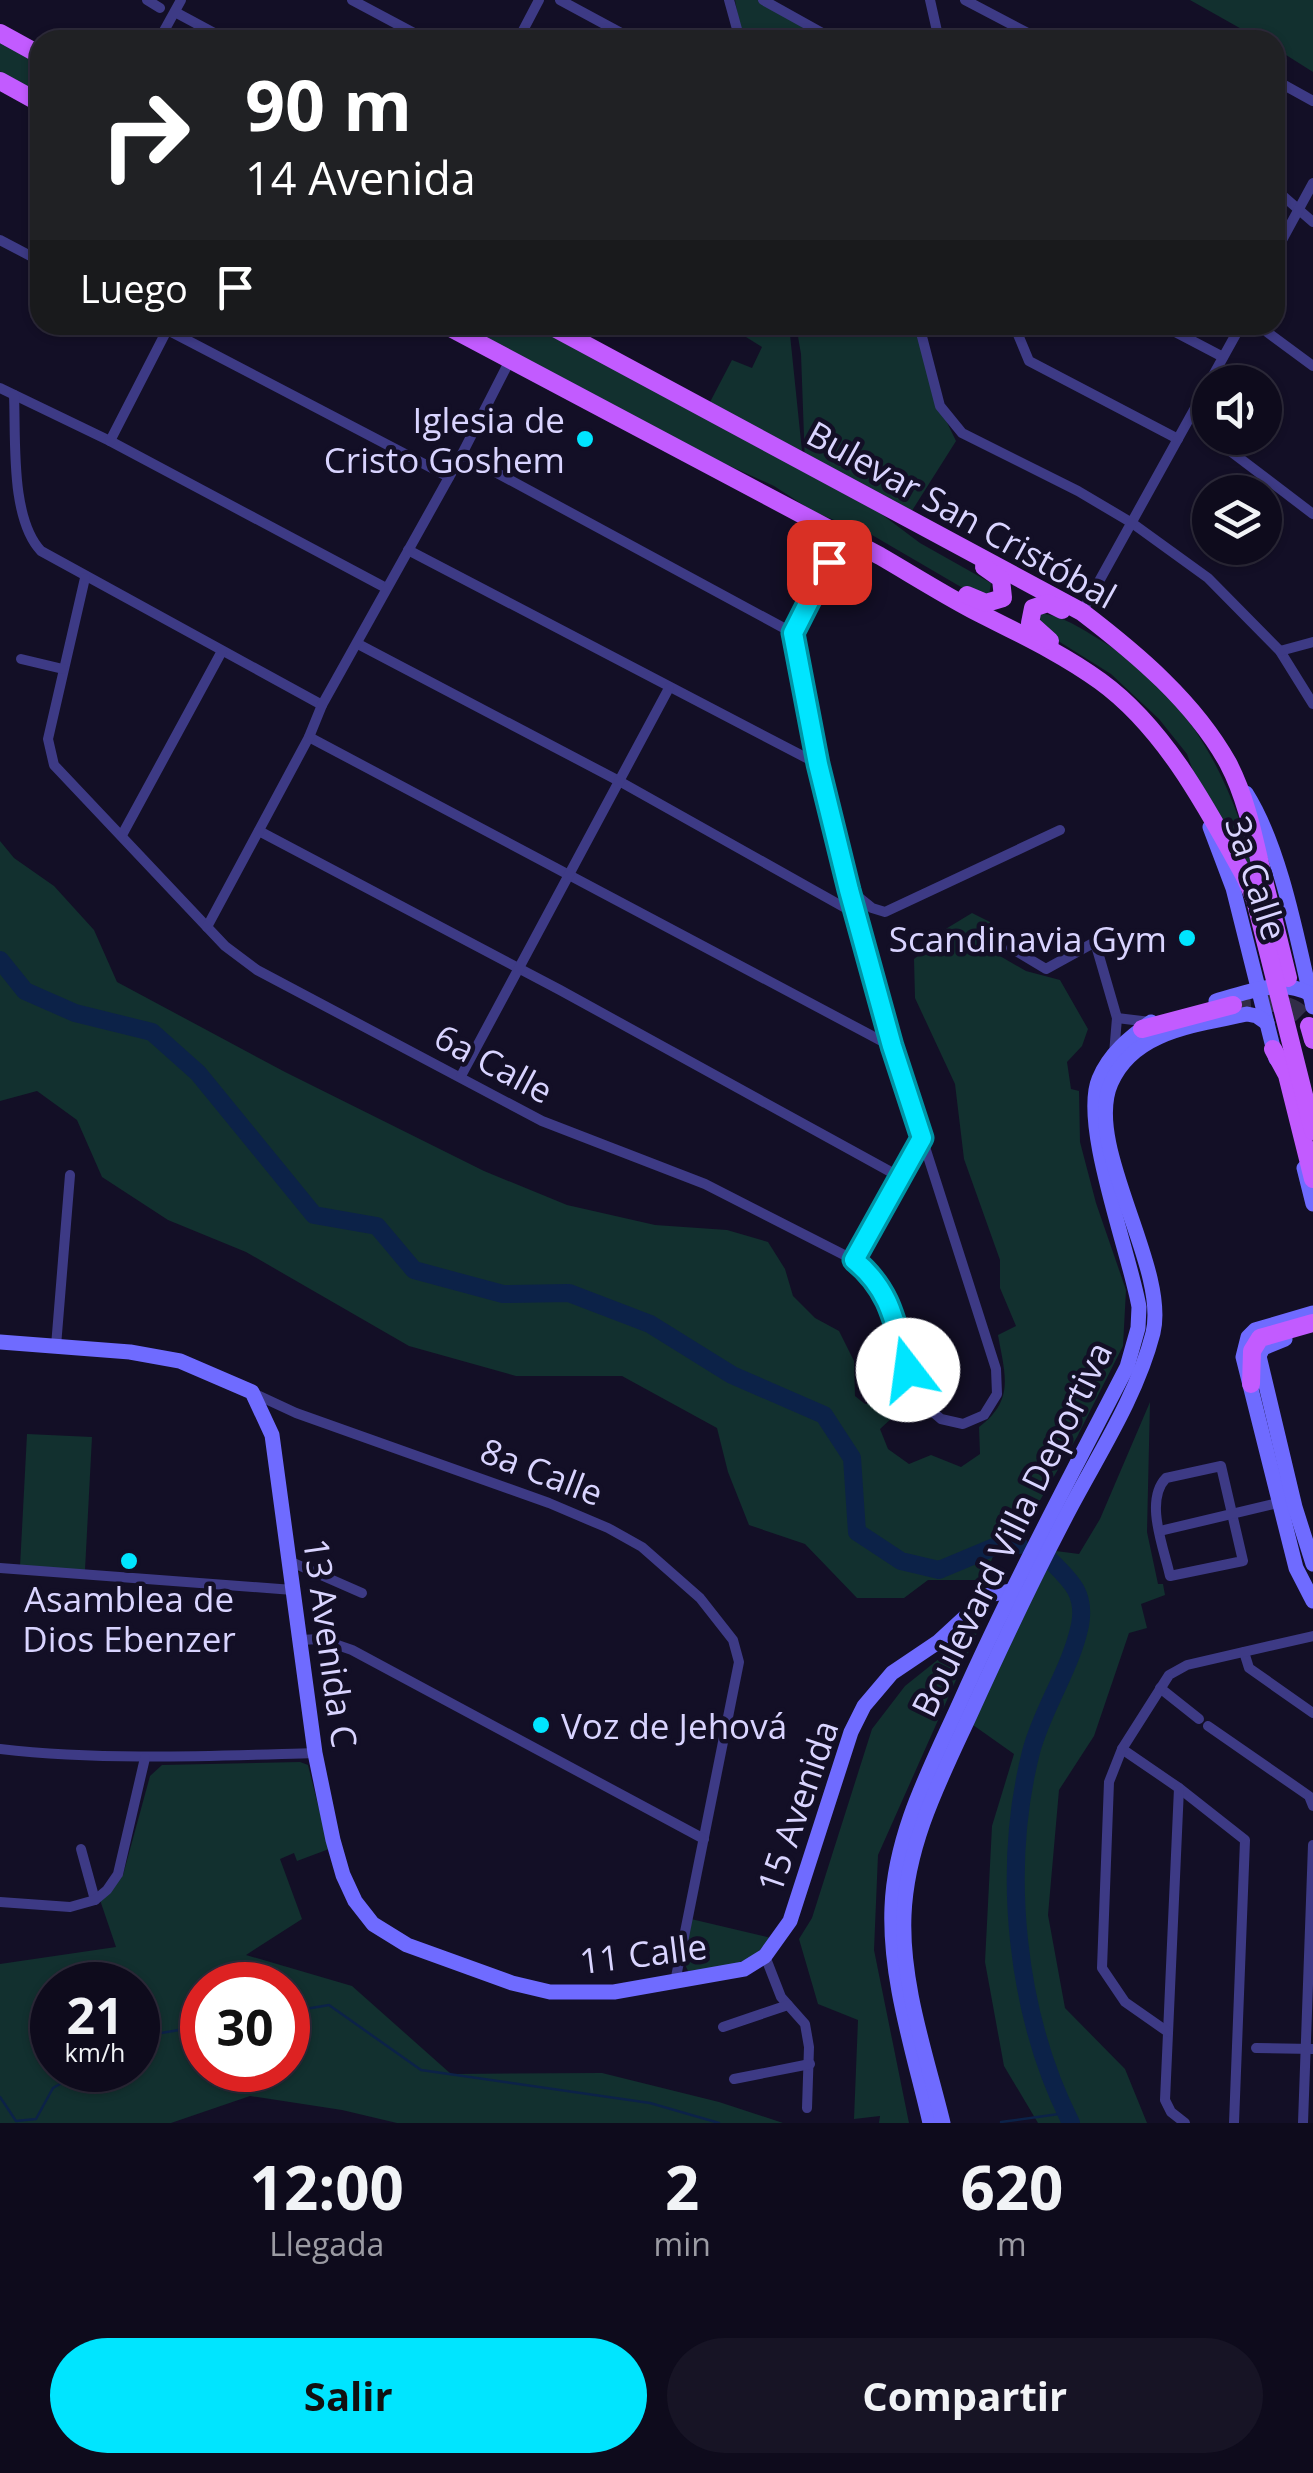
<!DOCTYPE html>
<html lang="es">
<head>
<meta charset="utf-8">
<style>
  body { margin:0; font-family:"Open Sans",sans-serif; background:#171425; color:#f1f3f6; height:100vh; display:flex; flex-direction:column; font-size:38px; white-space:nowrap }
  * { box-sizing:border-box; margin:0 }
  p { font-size:32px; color:#9b9ba3 }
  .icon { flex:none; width:55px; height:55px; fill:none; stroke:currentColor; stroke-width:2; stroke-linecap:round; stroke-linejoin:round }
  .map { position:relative; height:2123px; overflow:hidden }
  .sheet { display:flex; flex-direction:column; background:#0e0b1c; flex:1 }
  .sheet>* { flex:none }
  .hud { position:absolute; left:30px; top:30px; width:1255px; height:305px; border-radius:30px; box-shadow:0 2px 8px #0004,0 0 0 2px #2e2b3b; background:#202124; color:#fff; overflow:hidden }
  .tools { position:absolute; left:1192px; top:365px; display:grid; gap:20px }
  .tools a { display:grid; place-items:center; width:90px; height:90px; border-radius:50%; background:#0e0b1c; box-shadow:0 2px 8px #0004,0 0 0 2px #2e2b3b; font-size:50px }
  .speed { position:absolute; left:30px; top:1962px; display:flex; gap:20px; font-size:50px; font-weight:700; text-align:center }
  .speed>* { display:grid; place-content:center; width:130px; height:130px; border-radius:50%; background:#0e0b1c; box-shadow:0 2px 8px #0004,0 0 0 2px #2e2b3b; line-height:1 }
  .speed small { font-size:25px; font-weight:400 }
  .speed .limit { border:15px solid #d22; background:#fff; color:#111 }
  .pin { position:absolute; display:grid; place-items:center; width:85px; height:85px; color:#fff; margin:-42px; border-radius:20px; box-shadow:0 5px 15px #0006 }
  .me { position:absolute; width:110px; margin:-55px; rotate:345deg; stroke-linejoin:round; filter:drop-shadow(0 0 8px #0008) }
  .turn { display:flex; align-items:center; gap:35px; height:210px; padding:0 50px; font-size:45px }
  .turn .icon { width:130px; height:130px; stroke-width:2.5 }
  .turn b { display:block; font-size:70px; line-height:85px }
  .then { display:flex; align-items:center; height:95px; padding:0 50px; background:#0003; gap:20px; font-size:38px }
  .eta { display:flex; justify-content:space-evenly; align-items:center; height:170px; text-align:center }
  .eta b { font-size:60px; font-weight:700; line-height:70px }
  .cta { display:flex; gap:20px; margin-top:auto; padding:20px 50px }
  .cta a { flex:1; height:115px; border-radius:60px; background:#00e5ff; color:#111; font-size:40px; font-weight:700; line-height:115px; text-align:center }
  .cta a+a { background:#171425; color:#f1f3f6 }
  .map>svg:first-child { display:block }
</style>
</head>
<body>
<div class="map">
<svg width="1313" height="2123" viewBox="0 0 1313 2123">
  <rect width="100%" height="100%" fill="#130f26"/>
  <g fill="#12302f" fill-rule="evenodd">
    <path d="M 735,0 L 764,0 L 833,40 L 742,40 Z"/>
    <path d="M 1190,0 L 1313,0 L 1313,72 L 1275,48 L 1275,40 L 1261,40 Z"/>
    <path d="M 0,36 L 40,58 L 40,99 L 0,77 Z"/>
    <path d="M 453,325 L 532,325 L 880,513 L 920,543 L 991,583 L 989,595 L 973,594 L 872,535 L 814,512 L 774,486 L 609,411 Z"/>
    <path d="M 752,325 L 789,325 L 802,451 L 709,404 L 732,360 L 752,368 L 762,347 L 746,337 Z"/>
    <path d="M 796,325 L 919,325 L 939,406 L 956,441 L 908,517 L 805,464 L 801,354 Z"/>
    <path d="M 1039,613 C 1064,616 1080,628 1102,641 C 1191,696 1233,781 1257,880 L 1204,802 L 1187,754 L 1159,719 L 1111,674 L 1047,634 L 1041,628 Z"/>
    <path d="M 0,841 L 14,858 L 54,886 L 94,930 L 117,982 L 285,1072 L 484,1171 L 567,1205 L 655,1225 L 727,1230 L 768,1242 L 785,1269 L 793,1296 L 815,1318 L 839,1331 L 854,1361 L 855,1396 L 865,1404 L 884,1403 L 893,1417 L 880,1429 L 888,1449 L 909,1464 L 931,1455 L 961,1467 L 980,1454 L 979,1427 C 1015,1400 1005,1375 998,1335 L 1016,1326 L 1000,1288 L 1000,1260 L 964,1159 L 955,1084 L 915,998 L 914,959 L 936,942 L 944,930 L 972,913 L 990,922 L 993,952 L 1026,971 L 1060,980 L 1088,1029 L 1082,1046 L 1067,1062 L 1071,1089 L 1079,1091 L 1080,1142 L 1096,1203 L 1126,1290 L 1123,1346 L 1077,1437 L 1025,1526 L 998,1543 L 984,1580 L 928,1580 L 904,1598 L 857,1598 L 805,1544 L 749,1525 L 728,1472 L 717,1428 L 622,1376 L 516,1376 L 409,1346 L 246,1252 L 168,1220 L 102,1177 L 77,1120 L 37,1091 L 0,1101 Z"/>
    <path d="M 1150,1402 L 1147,1532 L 1158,1584 L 1163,1584 L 1165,1595 L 1141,1604 L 1147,1628 L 1129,1633 L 1094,1736 L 1059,1790 L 1048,1915 L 1065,2008 L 1125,2069 L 1147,2123 L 1038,2123 L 1004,2066 L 985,1962 L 992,1826 L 1014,1754 L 973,1725 L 1038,1581 L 1056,1551 L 1079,1554 L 1100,1519 Z"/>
    <path d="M 27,1434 L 92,1437 L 85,1570 L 20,1567 Z"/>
    <path d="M 980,1626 L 878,1855 L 874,1950 L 909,2123 L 879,2123 L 880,2116 L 854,2119 L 858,2020 L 818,2004 L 799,1939 L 812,1918 L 872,1729 L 905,1686 Z"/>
    <path d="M 300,1762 L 308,1765 L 329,1849 L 297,1861 L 294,1853 L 280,1859 L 302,1919 L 246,1955 L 352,1986 L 451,2074 L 602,2073 L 719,2102 L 783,2123 L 397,2123 L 342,2110 L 250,2096 L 171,2123 L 0,2123 L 0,1964 L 116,1947 L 100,1900 L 123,1875 L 150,1776 L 162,1765 ZM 52,1985 L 138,1985 L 138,2070 L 52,2070 ZM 202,1985 L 288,1985 L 288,2070 L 202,2070 Z"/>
    <path d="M 691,1919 L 771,1938 C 749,1967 722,1968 688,1971 L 683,1960 Z"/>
  </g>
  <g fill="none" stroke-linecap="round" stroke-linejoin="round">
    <g stroke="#0c2248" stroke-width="2.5">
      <path d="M 288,2012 L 329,2005 L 421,2070 L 650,2103 L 719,2123"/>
      <path d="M 138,2037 L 202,2026"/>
      <path d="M 0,2097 L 16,2121 L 36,2119 L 53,2088 L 84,2070"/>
      <path d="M 1001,2122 L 1066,2113"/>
    </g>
    <g stroke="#0c2248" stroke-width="18">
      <path d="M 0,960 L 25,991 L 75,1013 L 152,1032 L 198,1073 L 314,1215 L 377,1226 L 414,1270 L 503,1294 L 569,1293 L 650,1324 L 732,1375 L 824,1415 L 852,1458 L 857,1532 L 901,1561 L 939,1570 L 1006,1542 L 1019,1545"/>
      <path d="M 1050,1560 C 1070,1580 1086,1593 1080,1625 C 1071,1669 1042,1709 1031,1752 C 1001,1871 1016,2014 1071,2123"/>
    </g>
    <path stroke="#312d47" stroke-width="18" stroke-dasharray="18 9" stroke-linecap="butt" d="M 1233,1005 C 1256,1001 1299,998 1309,1026"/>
    <g stroke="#3d3a85" stroke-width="10">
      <path d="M 147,0 L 160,8"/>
      <path d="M 352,0 L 427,40"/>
      <path d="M 560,0 L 634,40"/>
      <path d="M 729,0 L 740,40"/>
      <path d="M 763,0 L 835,40"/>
      <path d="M 930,0 L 939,40"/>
      <path d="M 965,0 L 1041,40"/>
      <path d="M 175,12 L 227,40"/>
      <path d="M 159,40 L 181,0"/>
      <path d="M 518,40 L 539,0"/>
      <path d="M 1275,80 L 1313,101"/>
      <path d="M 1275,189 L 1313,222"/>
      <path d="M 0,240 L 40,261"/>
      <path d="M 1275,253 L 1313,183"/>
      <path d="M 158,325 L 449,477"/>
      <path d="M 919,325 L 940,406 L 962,433 L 1078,491 L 1132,523 L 1208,578 L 1280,651 L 1313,704"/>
      <path d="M 1014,325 L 1029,361 L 1178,439"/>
      <path d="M 1162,325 L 1223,357"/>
      <path d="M 1267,332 L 1313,366"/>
      <path d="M 0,388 L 110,441 L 386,588"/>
      <path d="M 14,395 C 16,439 10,518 41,551 L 322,705"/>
      <path d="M 1213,438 L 1313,514"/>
      <path d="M 110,441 L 167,330"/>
      <path d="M 462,454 L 793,633"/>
      <path d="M 408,550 L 818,764"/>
      <path d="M 85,578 L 48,739 L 54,765 L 225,946 L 257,970 L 542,1121 L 705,1184 L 854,1260 L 876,1278 L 890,1304 L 907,1370 L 919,1400 L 941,1419 L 963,1424 L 984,1415 L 997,1394 L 996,1369 L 893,1047 L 849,890 L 818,764 L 793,633 L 842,537"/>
      <path d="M 1082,612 L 1241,325"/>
      <path d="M 358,644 L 619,781 L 856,914"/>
      <path d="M 1280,651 L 1313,642"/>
      <path d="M 21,659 L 63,669"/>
      <path d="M 309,737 L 893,1047"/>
      <path d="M 259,831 L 560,990 L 900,1177"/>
      <path d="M 122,835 L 222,651"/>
      <path d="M 851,891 L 872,908 L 885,912 L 1060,830"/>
      <path d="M 207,927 L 309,737 L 322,705 L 462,454 L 510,360"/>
      <path d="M 1011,948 L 1046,969 L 1095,942 L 1117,1018 L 1114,1054"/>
      <path d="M 1117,1018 L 1150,1022"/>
      <path d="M 461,1076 L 669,688"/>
      <path d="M 854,1260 L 922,1138"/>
      <path d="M 56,1346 L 70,1175"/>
      <path d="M 253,1393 L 296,1413 L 549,1503 L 608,1528 L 642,1547 L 700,1598 L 733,1640 L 739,1662 L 675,1982"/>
      <path d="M 1221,1466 L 1243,1561 L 1170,1576 C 1164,1548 1144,1501 1166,1478 Z"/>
      <path d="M 1160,1531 L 1278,1503"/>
      <path d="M 289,1561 L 362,1593"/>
      <path d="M 0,1568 L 293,1590"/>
      <path d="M 300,1640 L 320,1639 L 352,1650 L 704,1839"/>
      <path d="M 1244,1652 L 1249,1668 L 1313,1713"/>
      <path d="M 1160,1688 L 1199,1719"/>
      <path d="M 1208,1726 L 1309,1796 L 1313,1806"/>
      <path d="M 0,1749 C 105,1761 210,1756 315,1753"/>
      <path d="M 1122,1749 L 1179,1788 L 1245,1840 L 1234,2123"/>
      <path d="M 1179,1788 L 1165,2100 L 1171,2112 L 1185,2123"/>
      <path d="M 81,1849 L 95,1900"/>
      <path d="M 0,1902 L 70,1907 L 95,1900 L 107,1890 L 118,1874 L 145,1758"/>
      <path d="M 765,1956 L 781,1997 L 805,2024 L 809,2047 L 807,2108"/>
      <path d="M 723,2027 L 788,2005"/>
      <path d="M 1168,2032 L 1125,2002 L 1102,1968 L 1109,1782 L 1122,1749 L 1169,1675 L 1187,1665 L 1313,1636"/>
      <path d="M 1256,2048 L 1313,2049"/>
      <path d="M 734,2079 L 810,2064"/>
      <path d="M 1303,2123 L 1313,1845"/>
    </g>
    <g stroke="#6f6bff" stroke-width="15">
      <path d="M 1246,793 C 1281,848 1298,943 1313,1007"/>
      <path d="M 1210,827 L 1233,888 L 1276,1059"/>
      <path d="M 1216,1001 C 1246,993 1280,977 1310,994"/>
      <path d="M 1304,1168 L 1313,1204"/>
      <path d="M 1313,1313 L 1255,1330 L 1248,1337 L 1243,1357 L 1296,1568 L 1313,1601"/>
      <path d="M 1285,1339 L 1263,1348 L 1259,1356 L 1295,1507 L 1313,1564"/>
      <path d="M 0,1342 L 130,1352 L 180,1361 L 252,1392 L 272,1435 L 315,1753 L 333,1840 L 343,1875 L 355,1901 L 373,1924 L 407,1945 L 512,1983 L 550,1992 L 614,1992 L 744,1969 L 765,1956 L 790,1921 L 851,1732 L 864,1706 L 892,1673 L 938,1642 L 989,1595 L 1010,1591 L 1024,1595"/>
      <path d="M 930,2123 C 914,2053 889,1979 892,1907 C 895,1832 931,1767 961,1700 C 1012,1586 1070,1477 1127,1367 L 1138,1328 L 1139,1307 C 1130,1254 1080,1124 1099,1079 C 1109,1054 1130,1037 1151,1022"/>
      <path d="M 943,2123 C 927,2057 901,1984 904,1915 C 907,1843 940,1780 970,1715 C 1000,1649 1031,1583 1065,1518 C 1096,1458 1136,1399 1153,1333 C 1169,1267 1083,1146 1111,1083 C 1134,1030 1198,1025 1247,1014 L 1257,1016 L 1267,1023"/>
    </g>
    <g stroke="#c25bff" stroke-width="18">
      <path d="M 0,33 L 40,55"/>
      <path d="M 0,81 L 40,103"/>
      <path d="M 445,325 L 880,556 C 911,574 941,593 973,610 C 1016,632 1060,652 1100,681 C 1165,728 1207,808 1245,877"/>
      <path d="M 549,325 L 1082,612 C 1137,654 1194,702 1228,763 C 1245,795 1253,833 1261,868"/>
      <path d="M 967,595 L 986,603 L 1003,598 L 1001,579 L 984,567"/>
      <path d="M 1050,641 L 1030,623 L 1033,608 L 1048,603 L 1062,610"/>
      <path d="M 1309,1026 L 1313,1040"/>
      <path d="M 1142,1029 L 1233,1005"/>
      <path d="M 1273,1049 L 1287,1075 L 1313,1179"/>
      <path d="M 1251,1384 L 1252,1351 L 1260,1338 L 1313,1323"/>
    </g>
    <g stroke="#c25bff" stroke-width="18">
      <path d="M 1261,868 L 1288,978"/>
      <path d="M 1245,877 L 1255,900 L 1313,1131"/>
    </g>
  </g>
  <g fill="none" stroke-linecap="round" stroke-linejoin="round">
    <g stroke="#0095a6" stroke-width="25">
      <path id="route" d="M 829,562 L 793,633 L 818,764 L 849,890 L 892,1046 L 922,1138 L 854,1260 C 892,1291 895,1325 908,1370"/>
    </g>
    <use href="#route" stroke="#00e5ff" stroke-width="18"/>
  </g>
  <g fill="#00e5ff" stroke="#130f26" stroke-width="4">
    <circle cx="585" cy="439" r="10"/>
    <circle cx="1187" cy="938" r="10"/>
    <circle cx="129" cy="1561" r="10"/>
    <circle cx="541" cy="1725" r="10"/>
  </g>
  <g text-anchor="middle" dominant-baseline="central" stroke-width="9" stroke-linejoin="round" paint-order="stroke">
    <g font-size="35" fill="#d9d4ff" stroke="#130f26" text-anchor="end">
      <text x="565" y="419">Iglesia de<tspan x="565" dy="40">Cristo Goshem</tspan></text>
      <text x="1167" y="938">Scandinavia Gym</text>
      <text x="129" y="1598" text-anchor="middle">Asamblea de<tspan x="129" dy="40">Dios Ebenzer</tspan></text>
      <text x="561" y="1725" text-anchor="start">Voz de Jehová</text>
    </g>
    <g font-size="35" fill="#d9d4ff" stroke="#130f26">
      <text transform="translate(962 514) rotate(29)">Bulevar San Cristóbal</text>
      <text transform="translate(1257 878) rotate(72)">3a Calle</text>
      <text transform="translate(494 1063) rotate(28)">6a Calle</text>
      <text transform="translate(542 1471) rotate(21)">8a Calle</text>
      <text transform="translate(1011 1529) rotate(-64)">Boulevard Villa Deportiva</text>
      <text transform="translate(331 1643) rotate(82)">13 Avenida C</text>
      <text transform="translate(797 1806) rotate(-71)">15 Avenida</text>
      <text transform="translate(643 1953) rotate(-7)">11 Calle</text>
    </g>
  </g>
</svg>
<div class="tools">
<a><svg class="icon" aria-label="sound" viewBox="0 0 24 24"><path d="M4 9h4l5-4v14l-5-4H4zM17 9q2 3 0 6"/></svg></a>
<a><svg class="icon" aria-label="layers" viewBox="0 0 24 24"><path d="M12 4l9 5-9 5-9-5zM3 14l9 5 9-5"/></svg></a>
</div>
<div class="speed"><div>21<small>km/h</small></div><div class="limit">30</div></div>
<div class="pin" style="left:829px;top:562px;background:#d93025"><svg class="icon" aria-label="arrive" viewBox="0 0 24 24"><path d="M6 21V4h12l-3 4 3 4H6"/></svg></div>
<svg class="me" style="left:908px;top:1370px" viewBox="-20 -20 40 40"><circle r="19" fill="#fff"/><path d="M0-13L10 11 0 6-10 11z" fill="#00e5ff"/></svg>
<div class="hud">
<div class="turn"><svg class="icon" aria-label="right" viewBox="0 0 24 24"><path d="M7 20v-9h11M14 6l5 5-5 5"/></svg><div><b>90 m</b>14 Avenida</div></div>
<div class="then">Luego<svg class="icon" aria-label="arrive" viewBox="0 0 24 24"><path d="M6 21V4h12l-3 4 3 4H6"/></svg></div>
</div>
</div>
<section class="sheet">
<div class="eta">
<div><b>12:00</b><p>Llegada</p></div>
<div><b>2</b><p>min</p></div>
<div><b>620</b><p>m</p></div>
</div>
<div class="cta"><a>Salir</a><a>Compartir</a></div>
</section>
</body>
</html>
